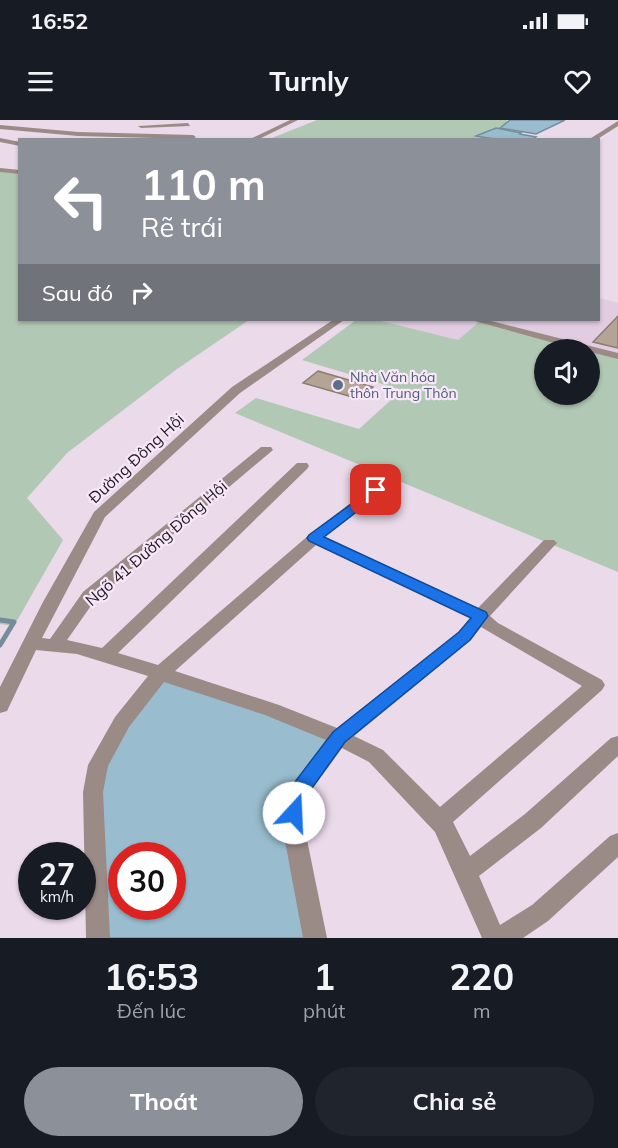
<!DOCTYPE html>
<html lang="vi">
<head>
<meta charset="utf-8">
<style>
  body { margin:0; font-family:Mulish,sans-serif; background:#20242c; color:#f1f3f6; height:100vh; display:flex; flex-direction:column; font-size:22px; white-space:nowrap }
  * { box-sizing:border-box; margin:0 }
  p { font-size:20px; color:#9ea1a6 }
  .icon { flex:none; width:33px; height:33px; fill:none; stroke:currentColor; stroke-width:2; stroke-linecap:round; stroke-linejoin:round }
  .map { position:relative; height:818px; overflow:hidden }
  .side { display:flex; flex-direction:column; background:#171b24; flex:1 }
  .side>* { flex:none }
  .hud { position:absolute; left:18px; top:18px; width:582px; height:183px; border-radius:0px; box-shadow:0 2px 4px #0004; background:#8c9099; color:#fff; overflow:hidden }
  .buttons { position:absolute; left:534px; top:219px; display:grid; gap:12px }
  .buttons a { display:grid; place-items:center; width:66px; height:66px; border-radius:50%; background:#171b24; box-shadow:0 2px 4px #0004; font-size:30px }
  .speed { position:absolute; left:18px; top:722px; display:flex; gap:12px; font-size:30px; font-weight:700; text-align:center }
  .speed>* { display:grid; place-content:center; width:78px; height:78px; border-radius:50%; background:#171b24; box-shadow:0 2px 4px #0004; line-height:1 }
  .speed small { font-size:15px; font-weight:400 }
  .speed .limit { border:9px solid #d22; background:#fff; color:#111 }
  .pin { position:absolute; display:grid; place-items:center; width:51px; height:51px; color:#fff; margin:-26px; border-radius:12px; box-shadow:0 3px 9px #0006 }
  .me { position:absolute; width:66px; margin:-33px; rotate:20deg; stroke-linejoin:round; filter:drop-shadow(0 0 4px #0008) }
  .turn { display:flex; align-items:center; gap:21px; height:126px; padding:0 24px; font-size:27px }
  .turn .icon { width:78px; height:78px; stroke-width:2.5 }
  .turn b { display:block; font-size:42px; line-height:51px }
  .then { display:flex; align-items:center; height:57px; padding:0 24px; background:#0003; gap:12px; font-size:22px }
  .eta { display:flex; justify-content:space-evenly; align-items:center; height:102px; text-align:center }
  .eta b { font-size:36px; font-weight:700; line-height:42px }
  .button { display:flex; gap:12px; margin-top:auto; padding:12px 24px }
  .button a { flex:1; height:69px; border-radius:36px; background:#8c9099; color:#fff; font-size:24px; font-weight:700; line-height:69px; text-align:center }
  .button a+a { background:#20242c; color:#f1f3f6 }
  .status { display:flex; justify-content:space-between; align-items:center; height:42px; padding:0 30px; background:#171b24; direction:ltr }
  .status svg { height:16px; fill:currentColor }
  header { display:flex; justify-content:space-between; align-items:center; height:78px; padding:0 24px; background:#171b24; font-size:27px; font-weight:700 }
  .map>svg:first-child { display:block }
</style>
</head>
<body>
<div class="status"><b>16:52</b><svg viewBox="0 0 49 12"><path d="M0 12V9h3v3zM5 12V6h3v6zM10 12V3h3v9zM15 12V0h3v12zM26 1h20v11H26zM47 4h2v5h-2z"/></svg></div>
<header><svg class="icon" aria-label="menu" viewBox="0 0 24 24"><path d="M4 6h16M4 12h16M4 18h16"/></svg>Turnly<svg class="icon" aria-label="heart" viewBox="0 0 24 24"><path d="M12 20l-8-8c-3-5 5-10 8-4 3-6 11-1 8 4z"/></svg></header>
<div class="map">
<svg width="618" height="818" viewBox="0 0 618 818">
  <rect width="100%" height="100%" fill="#eadaea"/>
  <g fill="#e1cce1">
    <path d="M 599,178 L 618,183 L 618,235 L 482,200 L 598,200 Z"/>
    <path d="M 377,200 L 476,200 L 480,201 L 458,220 Z"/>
  </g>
  <g fill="#b1c8b4">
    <path d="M 317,0 L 507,0 L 506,5 L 477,16 L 494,19 L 267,20 Z"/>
    <path d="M 0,50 L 19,52 L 20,200 L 249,200 L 177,249 L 67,333 L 27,378 L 63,420 L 14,506 L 0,504 Z"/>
    <path d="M 356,200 L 377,200 L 458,220 L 480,201 L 589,230 L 544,230 L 544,274 L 590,274 L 590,230 L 618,237 L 618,452 L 235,293 L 256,278 L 359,309 L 402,270 L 302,240 Z"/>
  </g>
  <g fill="#99bdcf" stroke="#758d9b" stroke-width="1.5" fill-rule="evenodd">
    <path d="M 510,0 L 565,0 L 536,14 L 500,8 Z"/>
    <path d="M 496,8 L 521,13 L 520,14 L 536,17 L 533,19 L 536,19 L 494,19 L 476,16 Z"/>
    <path d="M 160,554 L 339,617 L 295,677 L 315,818 L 98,818 L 98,645 ZM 122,735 L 172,735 L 172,786 L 122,786 Z"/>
  </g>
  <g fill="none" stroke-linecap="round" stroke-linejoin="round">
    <path stroke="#758d9b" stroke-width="5" d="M 0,500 L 14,502 L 0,525"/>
  </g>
  <g fill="#b4a495" stroke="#8b7c6e" stroke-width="1.5">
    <path d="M 618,196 L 618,228 L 593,222 Z"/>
    <path d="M 318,251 L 373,267 L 359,279 L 303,263 Z"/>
  </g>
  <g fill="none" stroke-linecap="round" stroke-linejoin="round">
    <g fill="#9b8b86" fill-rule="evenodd">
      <path d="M 290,0 L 298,0 L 257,20 L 248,20 Z"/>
      <path d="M 618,1 L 618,6 L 596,20 L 588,20 Z"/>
      <path d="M 188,3 L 190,6 L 141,8 L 138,6 Z"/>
      <path d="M 0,5 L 78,12 L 193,15 L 196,17 L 193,19 L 78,16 L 0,9 Z"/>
      <path d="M 0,18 L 20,22 L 20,26 L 0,22 Z"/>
      <path d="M 0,48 L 20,50 L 20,54 L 0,52 Z"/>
      <path d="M 333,200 L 344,200 L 240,273 L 105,397 L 42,518 L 50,519 L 83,472 L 261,327 L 271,327 L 273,330 L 95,480 L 67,520 L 102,528 L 297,343 L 307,343 L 309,346 L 307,349 L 118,533 L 158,545 L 309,415 L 387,355 L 397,355 L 399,358 L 397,361 L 325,417 L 478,488 L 544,420 L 554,420 L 557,423 L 554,426 L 490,496 L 498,503 L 602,560 L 605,565 L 602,570 L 453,702 L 470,736 L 525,694 L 611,618 L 618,616 L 618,636 L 541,708 L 479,756 L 500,805 L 532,785 L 610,716 L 618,713 L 618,737 L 548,801 L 523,818 L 482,818 L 435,712 L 369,642 L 342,628 L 305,679 L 304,705 L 327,818 L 303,818 L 282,705 L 285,677 L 326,620 L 265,595 L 164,562 L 129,607 L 108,646 L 103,672 L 110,818 L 86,818 L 83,672 L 88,645 L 115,597 L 148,556 L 77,534 L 36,530 L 7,591 L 0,593 L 0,567 L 43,482 L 94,392 L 232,267 ZM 316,425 L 470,498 L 459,512 L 337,608 L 279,585 L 175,551 ZM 481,507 L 582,566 L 440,687 L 383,630 L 354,616 L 471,520 Z"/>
      <path d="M 471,200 L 487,200 L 618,233 L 618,239 L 590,232 L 590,230 L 579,230 Z"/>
    </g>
  </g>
  <path fill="#1a73e8" stroke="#114b97" stroke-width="1.5" d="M 376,366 L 382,370 L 381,373 L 324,417 L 486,492 L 488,496 L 470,520 L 345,622 L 304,679 L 301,699 L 294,701 L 287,699 L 284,693 L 288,671 L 333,612 L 459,512 L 471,498 L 309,421 L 307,418 L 309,415 Z"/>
  <circle fill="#5c6f8a" stroke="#f7e7f8" stroke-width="2" cx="338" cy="265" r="6"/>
  <g text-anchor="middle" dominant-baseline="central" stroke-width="4.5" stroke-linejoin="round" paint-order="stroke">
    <g font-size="14" fill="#4e5e75" stroke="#f7e7f8" text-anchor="start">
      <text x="350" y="257">Nhà Văn hóa<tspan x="350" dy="16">thôn Trung Thôn</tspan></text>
    </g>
    <g font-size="16" fill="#221c22" stroke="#f7e7f8">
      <text transform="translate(136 338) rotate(-43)">Đường Đông Hội</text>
      <text transform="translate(156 423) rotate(-41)">Ngõ 41 Đường Đông Hội</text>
    </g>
  </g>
</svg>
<div class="buttons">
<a><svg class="icon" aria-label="sound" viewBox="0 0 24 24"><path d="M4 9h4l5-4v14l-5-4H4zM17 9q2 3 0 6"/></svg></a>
</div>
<div class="speed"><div>27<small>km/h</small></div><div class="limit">30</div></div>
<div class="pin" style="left:376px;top:370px;background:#d93025"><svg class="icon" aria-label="arrive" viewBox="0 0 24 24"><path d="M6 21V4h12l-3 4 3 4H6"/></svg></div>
<svg class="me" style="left:294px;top:693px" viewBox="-20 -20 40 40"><circle r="19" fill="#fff"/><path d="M0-13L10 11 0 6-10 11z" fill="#1a73e8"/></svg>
<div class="hud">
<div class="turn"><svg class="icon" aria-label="left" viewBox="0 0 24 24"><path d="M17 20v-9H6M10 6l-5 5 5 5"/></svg><div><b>110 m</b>Rẽ trái</div></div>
<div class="then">Sau đó<svg class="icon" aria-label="right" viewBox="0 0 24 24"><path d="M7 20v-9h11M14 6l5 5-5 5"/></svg></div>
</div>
</div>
<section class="side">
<div class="eta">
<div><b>16:53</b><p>Đến lúc</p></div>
<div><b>1</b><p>phút</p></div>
<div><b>220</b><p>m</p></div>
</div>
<div class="button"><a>Thoát</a><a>Chia sẻ</a></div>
</section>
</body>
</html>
